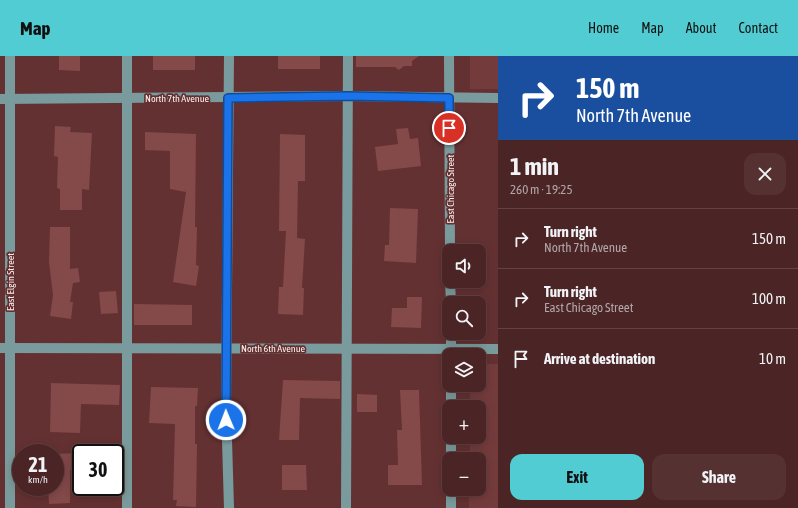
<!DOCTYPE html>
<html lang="en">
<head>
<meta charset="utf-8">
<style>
  body { margin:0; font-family:"Asap Condensed",sans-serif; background:#553132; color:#f1f3f6; height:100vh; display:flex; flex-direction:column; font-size:15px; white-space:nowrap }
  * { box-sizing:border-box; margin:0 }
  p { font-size:13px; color:#b2a5a7 }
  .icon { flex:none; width:22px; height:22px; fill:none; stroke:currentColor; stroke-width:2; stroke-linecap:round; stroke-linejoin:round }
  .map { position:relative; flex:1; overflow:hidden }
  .drawer { display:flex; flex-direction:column; background:#4b2526; width:300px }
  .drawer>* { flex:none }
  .hud { background:#1a4fa0; color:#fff; overflow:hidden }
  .controls { position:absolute; left:442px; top:188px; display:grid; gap:8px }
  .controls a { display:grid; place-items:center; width:44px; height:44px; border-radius:8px; background:#4b2526; box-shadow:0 2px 10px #0003,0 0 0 1px #624243; font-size:20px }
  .speed { position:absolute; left:12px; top:388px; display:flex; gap:8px; font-size:20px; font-weight:700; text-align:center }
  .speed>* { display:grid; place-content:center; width:52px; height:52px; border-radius:50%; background:#4b2526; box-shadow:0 2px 10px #0003,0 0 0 1px #624243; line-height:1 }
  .speed small { font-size:10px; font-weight:400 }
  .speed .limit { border:2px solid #111; border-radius:6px; background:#fff; color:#111 }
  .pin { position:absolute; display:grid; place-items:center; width:34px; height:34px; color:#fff; margin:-17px; border:2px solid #fff; border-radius:50%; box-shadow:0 1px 4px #0007 }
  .me { position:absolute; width:44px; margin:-22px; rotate:359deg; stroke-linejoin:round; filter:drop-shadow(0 0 3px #0008) }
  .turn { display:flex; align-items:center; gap:14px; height:84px; padding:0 12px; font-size:18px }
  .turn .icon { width:52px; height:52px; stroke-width:2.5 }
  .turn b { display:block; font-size:28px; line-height:34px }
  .round { display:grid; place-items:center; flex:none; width:42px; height:42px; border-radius:12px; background:#553132 }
  .summary { display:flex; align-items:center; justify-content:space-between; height:68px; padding:0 12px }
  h1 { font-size:24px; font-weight:700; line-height:30px }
  .primary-button { display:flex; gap:8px; margin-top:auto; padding:8px 12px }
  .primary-button a { flex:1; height:46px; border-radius:12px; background:#51ccd3; color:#111; font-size:16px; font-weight:700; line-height:46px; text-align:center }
  .primary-button a+a { background:#553132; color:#f1f3f6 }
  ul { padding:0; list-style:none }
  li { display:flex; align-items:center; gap:12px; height:60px; padding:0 12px; border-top:1px solid #624243 }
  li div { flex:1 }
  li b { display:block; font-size:15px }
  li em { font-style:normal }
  header { display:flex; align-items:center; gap:24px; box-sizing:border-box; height:56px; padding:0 20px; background:#51ccd3; color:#111 }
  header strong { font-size:19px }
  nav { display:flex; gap:22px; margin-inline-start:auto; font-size:14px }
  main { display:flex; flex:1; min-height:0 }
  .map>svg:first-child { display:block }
</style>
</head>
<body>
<header>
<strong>Map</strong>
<nav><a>Home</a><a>Map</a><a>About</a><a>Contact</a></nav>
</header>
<main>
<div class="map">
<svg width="498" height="452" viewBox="0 0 498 452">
  <rect width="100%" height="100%" fill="#643132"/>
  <g fill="#743b3c">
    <rect x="470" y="0" width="28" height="33"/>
    <path d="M 479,308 L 498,308 L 498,452 L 469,452 L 469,433 L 479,433 L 479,403 L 470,403 L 470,381 L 479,381 L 479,351 L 470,351 L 470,329 L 479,329 Z"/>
  </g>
  <g fill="#844949">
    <path d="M 59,0 L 80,0 L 80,15 L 59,14 Z"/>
    <rect x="153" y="0" width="42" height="14"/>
    <rect x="278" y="0" width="42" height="13"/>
    <path d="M 356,0 L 419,0 L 412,5 L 412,10 L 404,10 L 399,14 L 395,11 L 356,11 Z"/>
    <path d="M 55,70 L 71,71 L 70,76 L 92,77 L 89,134 L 82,133 L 82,154 L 60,154 L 60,133 L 57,132 L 58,101 L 54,100 Z"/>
    <path d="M 408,72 L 410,83 L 418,82 L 421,110 L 378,115 L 375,91 L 398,88 L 396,73 Z"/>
    <path d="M 145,76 L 196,78 L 195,171 L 197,171 L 196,209 L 199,210 L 196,230 L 173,226 L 186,136 L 170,133 L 170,95 L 145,94 Z"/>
    <path d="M 280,78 L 305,79 L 305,125 L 298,125 L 297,182 L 305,183 L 302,232 L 304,232 L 303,259 L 278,258 L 279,231 L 283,231 L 286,175 L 279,175 Z"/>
    <path d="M 390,152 L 418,153 L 416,207 L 384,205 L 385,189 L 389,189 Z"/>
    <path d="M 50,171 L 70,171 L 70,213 L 78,212 L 80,226 L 73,227 L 70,246 L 73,246 L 71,263 L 50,260 L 53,239 L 49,206 Z"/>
    <path d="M 116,235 L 118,257 L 101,258 L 99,236 Z"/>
    <path d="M 407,241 L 422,241 L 421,272 L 391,271 L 392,252 L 407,252 Z"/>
    <path d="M 134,248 L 192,249 L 192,269 L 134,269 Z"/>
    <path d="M 283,324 L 340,325 L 340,343 L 300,342 L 299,384 L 279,384 Z"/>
    <path d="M 51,327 L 120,329 L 119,349 L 81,348 L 80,377 L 50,376 Z"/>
    <path d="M 151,331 L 198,332 L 197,350 L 195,350 L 195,388 L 197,388 L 196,451 L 176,450 L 177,444 L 173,444 L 175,368 L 149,367 Z"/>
    <path d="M 400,334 L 419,334 L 422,429 L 388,429 L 388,409 L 398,409 L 397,374 L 402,374 Z"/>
    <path d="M 357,338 L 377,339 L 377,356 L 357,356 Z"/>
    <path d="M 78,397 L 78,413 L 70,414 L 70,447 L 49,448 L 48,431 L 55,431 L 55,398 Z"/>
    <path d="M 282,409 L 306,409 L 307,434 L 282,434 Z"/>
  </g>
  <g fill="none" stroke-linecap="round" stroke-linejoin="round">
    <g stroke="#7a9b9d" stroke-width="10">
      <path d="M 10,0 L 10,452"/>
      <path d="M 449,0 L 450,195"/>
      <path d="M 0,43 L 348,40 L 498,42"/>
      <path d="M 450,225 L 451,247"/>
      <path d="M 451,277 L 451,299"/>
      <path d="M 0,292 L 498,293"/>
      <path d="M 451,329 L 451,351"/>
      <path d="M 451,381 L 451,403"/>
      <path d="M 451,433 L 451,452"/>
      <path d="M 127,452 L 127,0"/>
      <path d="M 229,452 L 226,350 L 229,0"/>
      <path d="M 346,452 L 348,0"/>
    </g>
  </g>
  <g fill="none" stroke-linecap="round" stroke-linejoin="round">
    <g stroke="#114b97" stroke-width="10">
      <path id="route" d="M 226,364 L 228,42 L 348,40 L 449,42 L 449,72"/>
    </g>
    <use href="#route" stroke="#1a73e8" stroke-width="7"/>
  </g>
  <g text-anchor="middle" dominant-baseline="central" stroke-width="3.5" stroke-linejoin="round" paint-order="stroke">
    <g font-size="10" fill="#fcefee" stroke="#643132">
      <text x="177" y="42">North 7th Avenue</text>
      <text transform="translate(450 133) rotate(-90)">East Chicago Street</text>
      <text transform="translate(10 226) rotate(-90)">East Elgin Street</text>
      <text x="273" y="292">North 6th Avenue</text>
    </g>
  </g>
</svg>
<div class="controls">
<a><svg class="icon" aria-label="sound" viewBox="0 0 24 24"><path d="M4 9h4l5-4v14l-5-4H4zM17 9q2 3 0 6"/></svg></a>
<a><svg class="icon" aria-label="search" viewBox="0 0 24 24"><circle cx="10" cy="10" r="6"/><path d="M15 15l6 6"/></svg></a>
<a><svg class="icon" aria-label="layers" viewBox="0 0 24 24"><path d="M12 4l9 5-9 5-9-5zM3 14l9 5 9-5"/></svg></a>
<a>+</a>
<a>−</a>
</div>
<div class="speed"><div>21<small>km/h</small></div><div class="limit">30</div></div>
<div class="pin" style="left:449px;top:72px;background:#d93025"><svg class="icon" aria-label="arrive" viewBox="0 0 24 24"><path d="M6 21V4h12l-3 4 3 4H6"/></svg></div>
<svg class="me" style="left:226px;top:364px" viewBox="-20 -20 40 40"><circle r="17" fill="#1a73e8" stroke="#fff" stroke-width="3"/><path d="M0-11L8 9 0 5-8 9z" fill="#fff"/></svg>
</div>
<section class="drawer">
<div class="hud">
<div class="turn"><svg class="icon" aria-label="right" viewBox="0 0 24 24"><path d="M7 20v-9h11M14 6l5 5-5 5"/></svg><div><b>150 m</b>North 7th Avenue</div></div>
</div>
<div class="summary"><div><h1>1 min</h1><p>260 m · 19:25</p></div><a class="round"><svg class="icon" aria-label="close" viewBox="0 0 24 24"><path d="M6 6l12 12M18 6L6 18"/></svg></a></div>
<ul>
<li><svg class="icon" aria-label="right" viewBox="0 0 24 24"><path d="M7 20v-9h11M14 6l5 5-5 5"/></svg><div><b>Turn right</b><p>North 7th Avenue</p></div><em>150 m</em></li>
<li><svg class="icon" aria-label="right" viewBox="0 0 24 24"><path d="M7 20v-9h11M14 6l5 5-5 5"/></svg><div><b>Turn right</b><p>East Chicago Street</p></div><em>100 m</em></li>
<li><svg class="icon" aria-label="arrive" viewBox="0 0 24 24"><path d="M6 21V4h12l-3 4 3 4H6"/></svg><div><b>Arrive at destination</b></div><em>10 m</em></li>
</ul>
<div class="primary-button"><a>Exit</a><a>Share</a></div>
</section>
</main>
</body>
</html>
